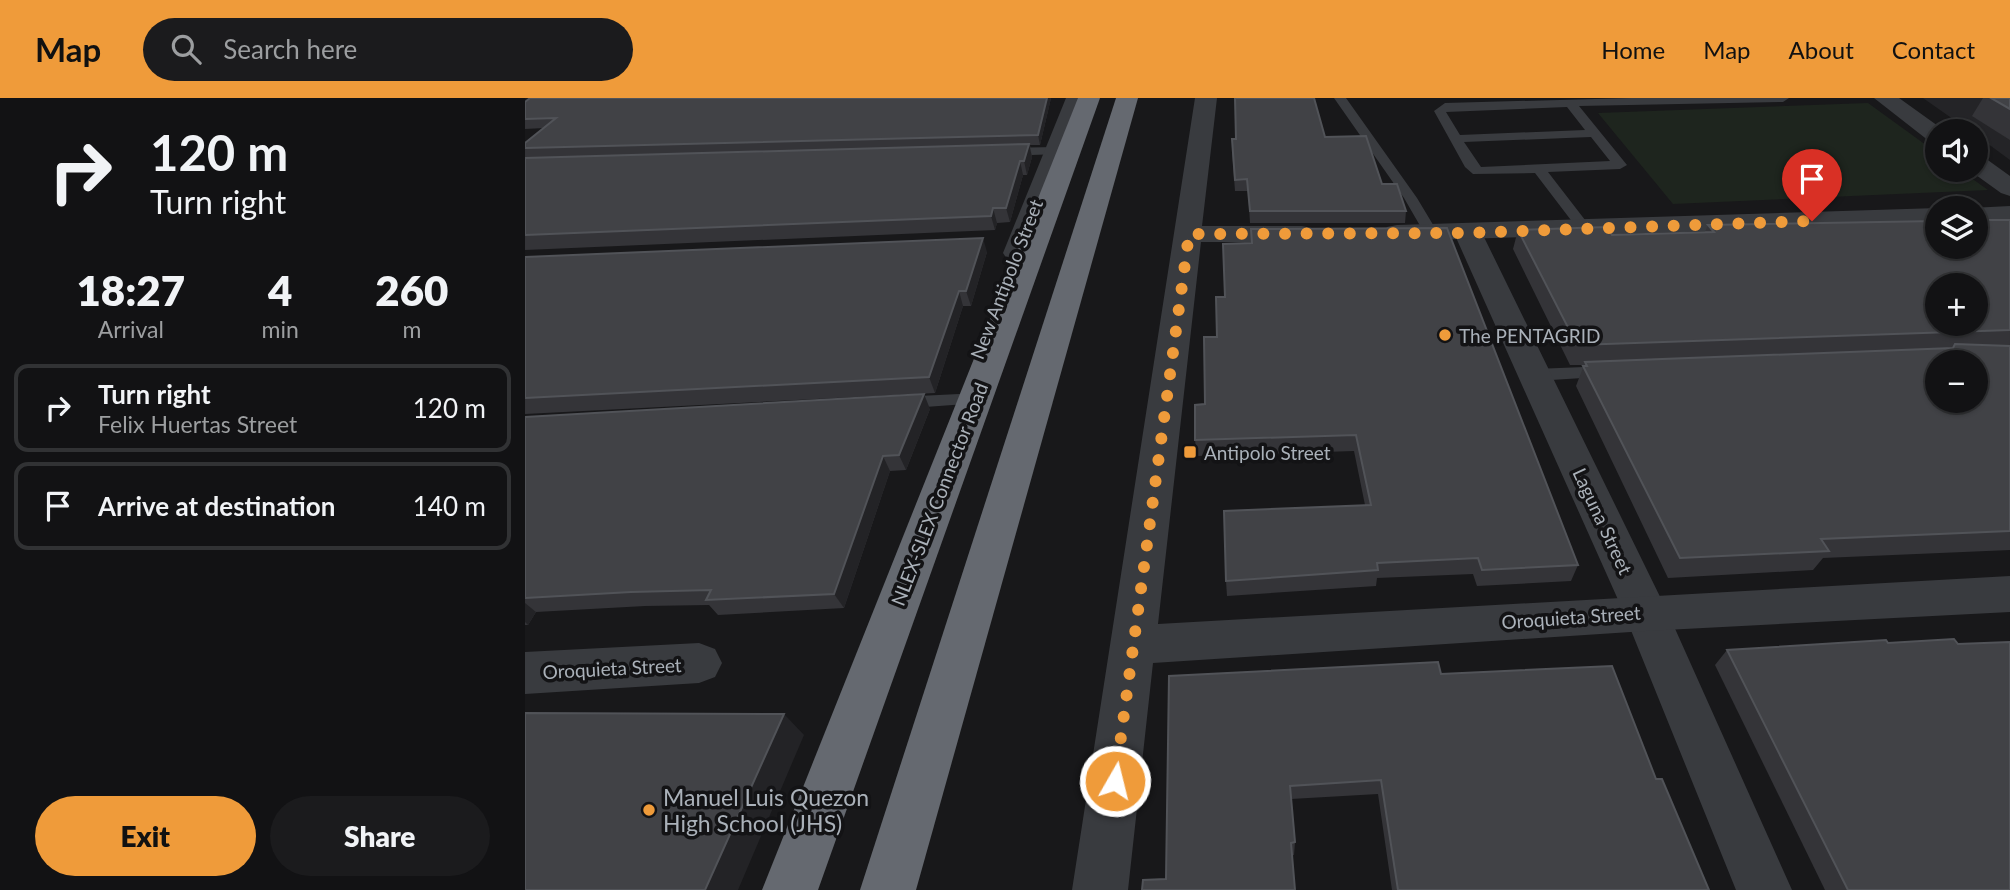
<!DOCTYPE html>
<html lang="en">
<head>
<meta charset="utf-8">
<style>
  body { margin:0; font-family:Lato,sans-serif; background:#1b1b1d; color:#f1f3f6; height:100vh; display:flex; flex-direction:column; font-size:26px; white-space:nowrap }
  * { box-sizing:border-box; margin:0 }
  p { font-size:23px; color:#9c9ea0 }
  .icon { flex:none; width:38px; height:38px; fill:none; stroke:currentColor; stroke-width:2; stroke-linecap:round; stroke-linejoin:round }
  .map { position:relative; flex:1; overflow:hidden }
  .drawer { display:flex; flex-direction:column; background:#121214; width:525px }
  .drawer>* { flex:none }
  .hud { background:#121214; color:#f1f3f6; overflow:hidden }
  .tools { position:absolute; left:1400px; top:21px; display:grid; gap:14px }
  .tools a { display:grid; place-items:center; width:63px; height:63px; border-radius:50%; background:#121214; box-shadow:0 2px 5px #0004,0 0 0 2px #313234; font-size:35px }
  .pin { position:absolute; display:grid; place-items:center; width:60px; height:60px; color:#fff; margin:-72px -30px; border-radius:50% 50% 50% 0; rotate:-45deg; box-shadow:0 0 7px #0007 }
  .pin .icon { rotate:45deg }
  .me { position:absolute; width:77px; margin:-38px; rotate:8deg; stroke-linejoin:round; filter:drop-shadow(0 0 5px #0008) }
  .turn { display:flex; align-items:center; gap:24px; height:147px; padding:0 35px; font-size:32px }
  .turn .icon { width:91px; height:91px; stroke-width:2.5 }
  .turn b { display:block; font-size:49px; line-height:60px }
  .eta { display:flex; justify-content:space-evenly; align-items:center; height:119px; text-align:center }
  .eta b { font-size:42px; font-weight:800; line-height:49px }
  .primary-button { display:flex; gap:14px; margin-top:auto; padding:14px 35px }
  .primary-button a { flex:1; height:80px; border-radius:42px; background:#ef9b3a; color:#111; font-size:28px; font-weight:800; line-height:80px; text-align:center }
  .primary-button a+a { background:#1b1b1d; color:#f1f3f6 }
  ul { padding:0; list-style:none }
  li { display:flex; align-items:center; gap:21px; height:88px; margin:0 14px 10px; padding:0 21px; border:4px solid #313234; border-radius:14px }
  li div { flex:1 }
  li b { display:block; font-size:26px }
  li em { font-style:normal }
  header { display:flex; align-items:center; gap:42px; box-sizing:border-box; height:98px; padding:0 35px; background:#ef9b3a; color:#111 }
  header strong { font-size:33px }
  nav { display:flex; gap:38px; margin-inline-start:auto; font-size:24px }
  .search { width:490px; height:63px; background:#1b1b1d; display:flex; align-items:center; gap:18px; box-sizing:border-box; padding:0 24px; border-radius:38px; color:#9c9ea0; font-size:26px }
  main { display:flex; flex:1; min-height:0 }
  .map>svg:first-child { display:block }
</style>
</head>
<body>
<header>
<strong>Map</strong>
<div class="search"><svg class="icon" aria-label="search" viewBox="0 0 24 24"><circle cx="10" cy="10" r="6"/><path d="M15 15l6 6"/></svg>Search here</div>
<nav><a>Home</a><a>Map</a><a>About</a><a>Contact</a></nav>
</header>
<main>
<section class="drawer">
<div class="hud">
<div class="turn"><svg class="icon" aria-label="right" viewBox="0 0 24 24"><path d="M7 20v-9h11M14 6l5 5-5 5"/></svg><div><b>120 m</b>Turn right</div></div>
</div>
<div class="eta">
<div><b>18:27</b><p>Arrival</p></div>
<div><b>4</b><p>min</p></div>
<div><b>260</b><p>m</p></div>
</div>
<ul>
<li><svg class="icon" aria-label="right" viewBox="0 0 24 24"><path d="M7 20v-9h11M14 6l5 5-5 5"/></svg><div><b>Turn right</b><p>Felix Huertas Street</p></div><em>120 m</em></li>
<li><svg class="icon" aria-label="arrive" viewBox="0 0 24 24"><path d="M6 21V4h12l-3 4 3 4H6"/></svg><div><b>Arrive at destination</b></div><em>140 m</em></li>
</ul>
<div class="primary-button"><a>Exit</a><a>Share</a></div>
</section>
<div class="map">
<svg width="1485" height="792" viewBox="0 0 1485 792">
  <rect width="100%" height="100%" fill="#18181a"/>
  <path fill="#242427" d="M 1398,0 L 1485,0 L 1485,62 L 1451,37 L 1451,33 L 1445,33 Z"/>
  <path fill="#1e251e" d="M 1343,5 L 1412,55 L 1412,72 L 1435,72 L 1463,92 L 1148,106 L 1073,15 Z"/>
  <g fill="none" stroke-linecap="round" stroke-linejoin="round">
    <g fill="#393b3f" fill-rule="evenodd">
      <path d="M 809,0 L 821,0 L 892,100 L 913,135 L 911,138 L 901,138 L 879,100 Z"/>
      <path d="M 1106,0 L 1264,0 L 1258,4 L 1054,8 L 1102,67 L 1095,71 L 1023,74 L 1067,131 L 1060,135 L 1055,134 L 1010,75 L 948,76 L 940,69 L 909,13 L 920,5 ZM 1042,9 L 1060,32 L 935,37 L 921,14 ZM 1066,39 L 1085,63 L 956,69 L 939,44 Z"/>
      <path d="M 531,49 L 536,50 L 536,56 L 477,58 L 470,54 L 477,50 Z"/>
      <path d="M 1084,268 L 1090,270 L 1093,274 L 1090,278 L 1010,283 L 1001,277 L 1010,271 Z"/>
      <path d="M 434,296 L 441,298 L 443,302 L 441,306 L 373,311 L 366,309 L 364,305 L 366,301 L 373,299 Z"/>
    </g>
    <g fill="#393b3f" fill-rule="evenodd">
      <path d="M 541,0 L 563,0 L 506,155 L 502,161 L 492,163 L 482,161 L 478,155 Z"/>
      <path d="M 1349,0 L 1374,0 L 1420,33 L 1412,33 L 1412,45 L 1404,43 Z"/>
      <path d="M 1451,58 L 1460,60 L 1485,78 L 1485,98 L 1476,95 L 1444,72 L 1451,72 Z"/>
      <path d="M 943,127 L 953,129 L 957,135 L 1143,515 L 1267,792 L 1211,792 L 1099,515 L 929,135 L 933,129 Z"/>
      <path d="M 174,545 L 190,551 L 197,565 L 190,579 L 174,585 L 0,596 L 0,554 Z"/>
    </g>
    <g fill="#393b3f" fill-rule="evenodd">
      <path d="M 670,0 L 692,0 L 677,128 L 777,128 L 787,130 L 791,136 L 787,142 L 777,144 L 676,144 L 633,526 L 1485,478 L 1485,514 L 1121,533 L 628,565 L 603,792 L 547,792 Z"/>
      <path d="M 1485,108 L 1485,124 L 1451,125 L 1451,110 L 1446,110 Z"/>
      <path d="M 1413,110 L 1412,126 L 872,143 L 862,141 L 858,135 L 862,129 L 872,127 Z"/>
    </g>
    <g fill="#656970" fill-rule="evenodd">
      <path d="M 553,0 L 575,0 L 293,792 L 237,792 Z"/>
      <path d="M 591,0 L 613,0 L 391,792 L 335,792 Z"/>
    </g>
  </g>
  <g fill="#343438">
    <path d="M 5,0 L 526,0 L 515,47 L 505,47 L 507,59 L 502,77 L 498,77 L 485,124 L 472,125 L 470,132 L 0,152 L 0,45 L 19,30 L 0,31 L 0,4 Z"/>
    <path d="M 1458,0 L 1485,0 L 1485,42 L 1447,18 Z"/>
    <path d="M 800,39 L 857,86 L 881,113 L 880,125 L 725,125 L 723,93 L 710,93 L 707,53 Z"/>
    <path d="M 1485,122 L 1485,452 L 1298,460 L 1288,472 L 1143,480 L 1051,288 L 1059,267 L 1045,267 L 988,151 L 993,132 L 1087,137 L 1180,134 L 1183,127 Z"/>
    <path d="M 726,131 L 1053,467 L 1046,483 L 952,488 L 948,476 L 852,480 L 851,488 L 702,498 L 701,483 L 840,407 L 829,353 L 672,358 L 670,342 L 680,306 L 700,199 L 727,145 Z"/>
    <path d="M 462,154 L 446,208 L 438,208 L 410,295 L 0,316 L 0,159 Z"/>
    <path d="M 405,311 L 381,372 L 365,373 L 319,510 L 193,517 L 184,507 L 120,508 L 11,514 L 3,527 L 0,527 L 0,319 Z"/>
    <path d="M 1363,545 L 1485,792 L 1300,792 L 1190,567 L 1202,552 Z"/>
    <path d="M 916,576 L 1131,681 L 1184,792 L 867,792 L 853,696 L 766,701 L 770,744 L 769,757 L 641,781 Z"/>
  </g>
  <g fill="#232326">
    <path d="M 522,0 L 526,0 L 515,47 L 513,37 Z"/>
    <path d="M 504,46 L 507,59 L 502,77 L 499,63 Z"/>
    <path d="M 495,63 L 498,77 L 485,124 L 481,110 Z"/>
    <path d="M 468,110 L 472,125 L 470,132 L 466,118 Z"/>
    <path d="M 458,140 L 462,154 L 446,208 L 441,193 Z"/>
    <path d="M 434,193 L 438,208 L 410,295 L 404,279 Z"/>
    <path d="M 399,296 L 405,311 L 381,372 L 374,357 Z"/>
    <path d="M 358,358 L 365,373 L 319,510 L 309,496 Z"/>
    <path d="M 0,505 L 11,514 L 3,527 L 0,524 Z"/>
    <path d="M 259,616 L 279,637 L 213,792 L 180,792 Z"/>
  </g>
  <g fill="#414246" stroke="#515358" stroke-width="2" fill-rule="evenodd">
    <path d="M 5,0 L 522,0 L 513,37 L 0,50 L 0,45 L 31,20 L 0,21 L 0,4 Z"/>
    <path d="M 710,0 L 789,0 L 800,39 L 841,38 L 857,86 L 872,86 L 881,113 L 725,113 L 722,81 L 710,82 L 707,41 L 711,41 Z"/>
    <path d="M 1466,0 L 1485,0 L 1485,11 Z"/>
    <path d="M 504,46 L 499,63 L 495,63 L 481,110 L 468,110 L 466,118 L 0,137 L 0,60 Z"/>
    <path d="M 1451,122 L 1485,122 L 1485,232 L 1052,247 L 993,132 L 1082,129 L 1087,137 L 1189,134 L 1183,127 L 1412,123 L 1412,149 L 1451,149 ZM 1412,187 L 1451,187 L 1451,226 L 1412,226 Z"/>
    <path d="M 922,130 L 1053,467 L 957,472 L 953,460 L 852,465 L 853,472 L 701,483 L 699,413 L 846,407 L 831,337 L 670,342 L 670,307 L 680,306 L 679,239 L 692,239 L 691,199 L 700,199 L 698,146 L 727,145 L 726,131 Z"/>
    <path d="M 458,140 L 441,193 L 434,193 L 404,279 L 0,300 L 0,159 Z"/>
    <path d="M 1430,246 L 1485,248 L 1485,433 L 1296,441 L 1304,453 L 1155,460 L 1058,268 L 1062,268 L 1060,264 L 1428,250 ZM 1412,264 L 1451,264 L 1451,303 L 1412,303 Z"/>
    <path d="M 399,296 L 374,357 L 358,358 L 309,496 L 181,502 L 186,492 L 106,494 L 0,500 L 0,319 Z"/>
    <path d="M 1429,541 L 1433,546 L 1485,544 L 1485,792 L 1323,792 L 1202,552 L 1361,542 L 1363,545 Z"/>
    <path d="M 913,564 L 916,576 L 1087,568 L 1131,681 L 1137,681 L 1184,792 L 873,792 L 856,682 L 765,688 L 770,744 L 766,745 L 770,792 L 617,792 L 618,782 L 641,781 L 644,578 Z"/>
    <path d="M 0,615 L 259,616 L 180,792 L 0,792 Z"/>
  </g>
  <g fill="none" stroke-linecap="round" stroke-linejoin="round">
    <path stroke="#ef9b3a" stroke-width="12" stroke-dasharray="0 21.6" d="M 590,683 L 664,136 L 943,135 L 1287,123"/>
  </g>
  <g fill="#ef9b3a" stroke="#131315" stroke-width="2.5">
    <circle cx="920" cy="237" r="7"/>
    <rect x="658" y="347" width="14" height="14" rx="3.5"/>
    <circle cx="124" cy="712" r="7"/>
  </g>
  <g text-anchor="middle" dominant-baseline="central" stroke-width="7" stroke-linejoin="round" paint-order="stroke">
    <g font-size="19" fill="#aab1b9" stroke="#131315">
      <text transform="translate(481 181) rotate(-69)">New Antipolo Street</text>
      <text transform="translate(414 396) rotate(-69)">NLEX-SLEX Connector Road</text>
      <text transform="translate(1078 423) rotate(65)">Laguna Street</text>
      <text transform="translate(1046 519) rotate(-4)">Oroquieta Street</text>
      <text transform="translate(87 570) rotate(-3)">Oroquieta Street</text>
    </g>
    <g font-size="19" fill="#aab1b9" stroke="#131315" text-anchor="start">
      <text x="934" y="237">The PENTAGRID</text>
      <text x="679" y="354">Antipolo Street</text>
    </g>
    <g font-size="23" fill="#aab1b9" stroke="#131315" text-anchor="start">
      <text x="138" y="699">Manuel Luis Quezon<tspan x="138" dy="26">High School (JHS)</tspan></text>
    </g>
  </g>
</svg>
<div class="tools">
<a><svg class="icon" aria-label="sound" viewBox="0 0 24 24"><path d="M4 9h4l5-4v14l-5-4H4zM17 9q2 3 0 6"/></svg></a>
<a><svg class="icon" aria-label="layers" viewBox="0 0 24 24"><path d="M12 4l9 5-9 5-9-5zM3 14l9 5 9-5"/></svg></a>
<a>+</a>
<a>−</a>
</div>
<div class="pin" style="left:1287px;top:123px;background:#d93025"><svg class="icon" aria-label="arrive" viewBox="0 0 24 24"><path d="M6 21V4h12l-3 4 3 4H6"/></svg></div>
<svg class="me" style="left:590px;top:683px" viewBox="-20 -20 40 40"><circle r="17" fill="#ef9b3a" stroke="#fff" stroke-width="3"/><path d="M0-11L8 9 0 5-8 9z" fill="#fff"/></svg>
</div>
</main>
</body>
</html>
